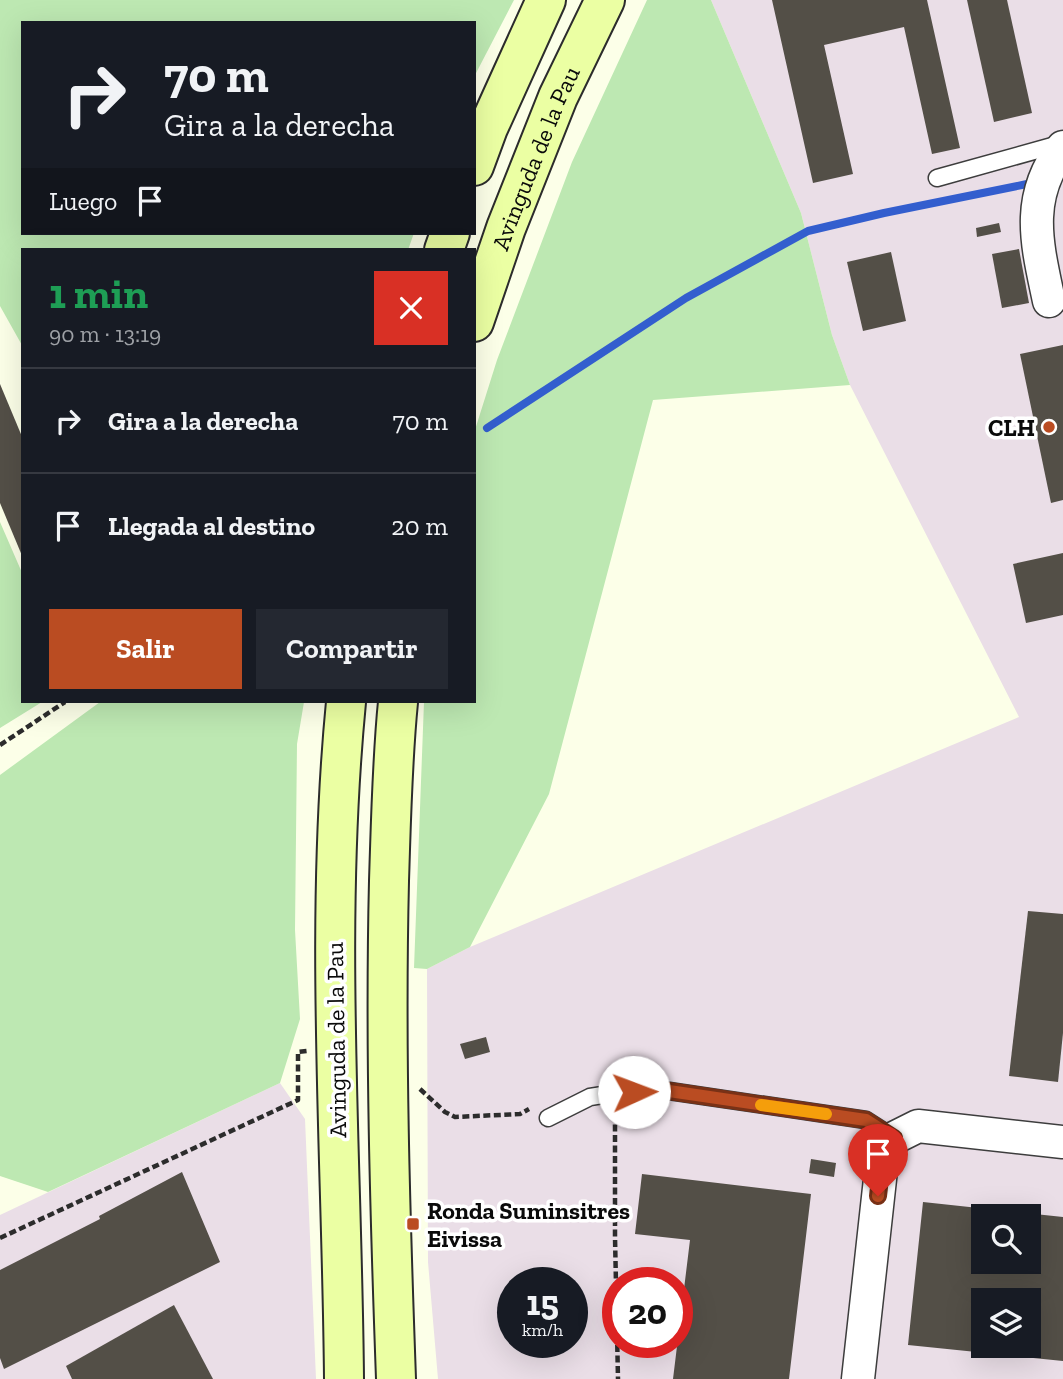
<!DOCTYPE html>
<html lang="es">
<head>
<meta charset="utf-8">
<style>
  body { margin:0; font-family:"Zilla Slab",serif; background:#242831; color:#f1f3f6; height:100vh; display:flex; flex-direction:column; font-size:26px; white-space:nowrap }
  * { box-sizing:border-box; margin:0 }
  p { font-size:23px; color:#9ea1a6 }
  .icon { flex:none; width:38px; height:38px; fill:none; stroke:currentColor; stroke-width:2; stroke-linecap:round; stroke-linejoin:round }
  .map { position:relative; flex:1; overflow:hidden }
  .side { position:absolute; left:21px; top:248px; width:455px; height:455px; display:flex; flex-direction:column; background:#171b24; border-radius:0px; box-shadow:0 7px 28px #0002 }
  .side>* { flex:none }
  .guide { position:absolute; left:21px; top:21px; width:455px; height:214px; border-radius:0px; box-shadow:0 7px 28px #0002; background:#171b24; color:#f1f3f6; overflow:hidden }
  .buttons { position:absolute; left:971px; top:1204px; display:grid; gap:14px }
  .buttons a { display:grid; place-items:center; width:70px; height:70px; border-radius:0px; background:#171b24; box-shadow:0 7px 28px #0002; font-size:35px }
  .speed { position:absolute; left:497px; top:1267px; display:flex; gap:14px; font-size:35px; font-weight:700; text-align:center }
  .speed>* { display:grid; place-content:center; width:91px; height:91px; border-radius:50%; background:#171b24; box-shadow:0 7px 28px #0002; line-height:1 }
  .speed small { font-size:18px; font-weight:400 }
  .speed .limit { border:10px solid #d22; background:#fff; color:#111 }
  .pin { position:absolute; display:grid; place-items:center; width:60px; height:60px; color:#fff; margin:-72px -30px; border-radius:50% 50% 50% 0; rotate:-45deg; box-shadow:0 0 7px #0007 }
  .pin .icon { rotate:45deg }
  .me { position:absolute; width:77px; margin:-38px; rotate:88deg; stroke-linejoin:round; filter:drop-shadow(0 0 5px #0008) }
  .turn { display:flex; align-items:center; gap:24px; height:147px; padding:0 28px; font-size:32px }
  .turn .icon { width:91px; height:91px; stroke-width:2.5 }
  .turn b { display:block; font-size:49px; line-height:60px }
  .then { display:flex; align-items:center; height:66px; padding:0 28px; background:#0003; gap:14px; font-size:26px }
  .round { display:grid; place-items:center; flex:none; width:74px; height:74px; border-radius:0px; background:#242831 }
  .head { display:flex; align-items:center; justify-content:space-between; height:119px; padding:0 28px }
  h1 { font-size:42px; font-weight:700; line-height:52px; color:#1e9e55 }
  .cta { display:flex; gap:14px; margin-top:auto; padding:14px 28px }
  .cta a { flex:1; height:80px; border-radius:0px; background:#ba4c22; color:#fff; font-size:28px; font-weight:700; line-height:80px; text-align:center }
  .cta a+a { background:#242831; color:#f1f3f6 }
  ul { padding:0; list-style:none }
  li { display:flex; align-items:center; gap:21px; height:105px; padding:0 28px; border-top:2px solid #363941 }
  li div { flex:1 }
  li b { display:block; font-size:26px }
  li em { font-style:normal }
  .map>svg:first-child { display:block }
</style>
</head>
<body>
<div class="map">
<svg width="1063" height="1379" viewBox="0 0 1063 1379">
  <rect width="100%" height="100%" fill="#fcffe8"/>
  <g fill="#eadee7" fill-rule="evenodd">
    <path d="M 711,0 L 1063,0 L 1063,1379 L 438,1379 L 428,1262 L 427,969 L 470,947 L 1019,717 L 850,385 L 832,335 L 801,213 ZM 984,1216 L 1029,1216 L 1029,1262 L 984,1262 ZM 513,1283 L 572,1283 L 572,1342 L 513,1342 ZM 618,1283 L 677,1283 L 677,1342 L 618,1342 ZM 984,1300 L 1029,1300 L 1029,1346 L 984,1346 Z"/>
    <path d="M 280,1083 L 305,1119 L 316,1379 L 0,1379 L 0,1215 Z"/>
  </g>
  <g fill="#bde8b2">
    <path d="M 0,0 L 514,0 L 474,77 L 474,23 L 23,23 L 23,233 L 414,233 L 408,250 L 23,250 L 23,347 L 0,306 Z"/>
    <path d="M 647,0 L 711,0 L 801,213 L 832,335 L 850,385 L 653,400 L 549,794 L 470,947 L 427,969 L 414,968 L 424,702 L 474,702 L 474,433 L 497,360 L 572,162 Z"/>
    <path d="M 0,522 L 23,575 L 23,702 L 42,702 L 0,728 Z"/>
    <path d="M 100,702 L 304,702 L 297,744 L 295,930 L 300,1019 L 280,1083 L 48,1192 L 0,1176 L 0,775 Z"/>
  </g>
  <g fill="none" stroke-linecap="round" stroke-linejoin="round">
    <path stroke="#335ece" stroke-width="8" d="M 487,428 L 686,298 L 808,231 L 884,213 L 1027,184"/>
  </g>
  <g fill="#534f47" fill-rule="evenodd">
    <path d="M 772,0 L 927,0 L 960,148 L 932,154 L 904,27 L 824,45 L 853,174 L 813,183 Z"/>
    <path d="M 967,0 L 1007,0 L 1032,113 L 994,122 Z"/>
    <path d="M 999,223 L 1001,232 L 977,237 L 976,228 Z"/>
    <path d="M 1019,249 L 1029,303 L 1002,308 L 992,254 Z"/>
    <path d="M 891,252 L 906,321 L 863,331 L 847,262 Z"/>
    <path d="M 1063,345 L 1063,500 L 1051,503 L 1020,354 Z"/>
    <path d="M 0,384 L 23,439 L 23,558 L 0,503 Z"/>
    <path d="M 1063,553 L 1063,615 L 1026,623 L 1013,564 Z"/>
    <path d="M 1028,911 L 1063,914 L 1063,1033 L 1058,1082 L 1009,1076 Z"/>
    <path d="M 486,1037 L 490,1052 L 465,1059 L 460,1044 Z"/>
    <path d="M 811,1159 L 836,1163 L 834,1177 L 809,1173 Z"/>
    <path d="M 182,1172 L 220,1262 L 4,1369 L 0,1358 L 0,1270 L 100,1219 L 99,1216 Z"/>
    <path d="M 642,1174 L 811,1194 L 789,1379 L 673,1379 L 690,1240 L 635,1234 Z"/>
    <path d="M 923,1202 L 1063,1217 L 1063,1361 L 908,1345 ZM 984,1216 L 1029,1216 L 1029,1262 L 984,1262 ZM 984,1300 L 1029,1300 L 1029,1346 L 984,1346 Z"/>
    <path d="M 174,1305 L 213,1379 L 72,1379 L 66,1366 Z"/>
  </g>
  <g fill="none" stroke-linecap="round" stroke-linejoin="round">
    <g stroke="#3d3d3d" stroke-width="19">
      <g id="lane">
        <path d="M 937,178 L 1063,143"/>
        <path d="M 548,1118 L 590,1097 L 615,1093 L 669,1091 L 866,1120 L 894,1138"/>
      </g>
    </g>
    <g stroke="#3d3d3d" stroke-width="35">
      <g id="street">
        <path d="M 1049,301 C 1037,244 1024,198 1063,147"/>
        <path d="M 858,1379 L 881,1170 L 894,1138 L 918,1126 L 1063,1142"/>
      </g>
    </g>
    <g stroke="#2c2c2c" stroke-width="42">
      <g id="secondary">
        <path d="M 474,166 L 488,128 L 546,0"/>
        <path d="M 444,250 L 450,233"/>
        <path id="s1" d="M 474,322 L 506,228 L 558,97 L 605,0"/>
        <path d="M 344,1379 C 342,1153 324,928 346,702"/>
        <path d="M 396,1379 C 390,1213 385,1047 389,881 C 391,821 392,762 398,702"/>
      </g>
    </g>
    <g stroke="#2c2c2c" stroke-width="4.5" stroke-dasharray="7 3.5" stroke-linecap="butt">
      <path d="M 0,745 L 65,702"/>
      <path d="M 420,1089 L 445,1112 L 455,1117 L 520,1114 L 529,1109"/>
      <path d="M 615,1114 L 615,1237 L 618,1379"/>
      <path d="M 0,1238 L 298,1100 L 298,1052 L 307,1051"/>
    </g>
    <use href="#lane" stroke="#fff" stroke-width="16"/>
    <use href="#street" stroke="#fff" stroke-width="32"/>
    <use href="#secondary" stroke="#ebffa3" stroke-width="38"/>
  </g>
  <g fill="none" stroke-linecap="round" stroke-linejoin="round">
    <g stroke="#793116" stroke-width="18">
      <path id="route" d="M 634,1092 L 669,1091 L 866,1120 L 894,1138 L 881,1170 L 878,1196"/>
    </g>
    <use href="#route" stroke="#ba4c22" stroke-width="12"/>
    <path stroke="#f59e0b" stroke-width="12" d="M 761,1105 L 826,1114"/>
  </g>
  <g fill="#ba4c22" stroke="#fff" stroke-width="2.5">
    <circle cx="1049" cy="427" r="7"/>
    <rect x="406" y="1217" width="14" height="14" rx="3.5"/>
  </g>
  <g text-anchor="middle" dominant-baseline="central" stroke-width="7" stroke-linejoin="round" paint-order="stroke">
    <g font-size="24" fill="#0a0a0a" stroke="#fff">
      <text stroke="none"><textPath href="#s1" startOffset="175">Avinguda de la Pau</textPath></text>
      <text transform="translate(336 1040) rotate(-91)">Avinguda de la Pau</text>
    </g>
    <g font-size="24" font-weight="bold" fill="#0a0a0a" stroke="#fff" text-anchor="end">
      <text x="1035" y="427">CLH</text>
      <text x="427" y="1210" text-anchor="start">Ronda Suminsitres<tspan x="427" dy="28">Eivissa</tspan></text>
    </g>
  </g>
</svg>
<div class="buttons">
<a><svg class="icon" aria-label="search" viewBox="0 0 24 24"><circle cx="10" cy="10" r="6"/><path d="M15 15l6 6"/></svg></a>
<a><svg class="icon" aria-label="layers" viewBox="0 0 24 24"><path d="M12 4l9 5-9 5-9-5zM3 14l9 5 9-5"/></svg></a>
</div>
<div class="speed"><div>15<small>km/h</small></div><div class="limit">20</div></div>
<div class="pin" style="left:878px;top:1196px;background:#d93025"><svg class="icon" aria-label="arrive" viewBox="0 0 24 24"><path d="M6 21V4h12l-3 4 3 4H6"/></svg></div>
<svg class="me" style="left:634px;top:1092px" viewBox="-20 -20 40 40"><circle r="19" fill="#fff"/><path d="M0-13L10 11 0 6-10 11z" fill="#ba4c22"/></svg>
<div class="guide">
<div class="turn"><svg class="icon" aria-label="right" viewBox="0 0 24 24"><path d="M7 20v-9h11M14 6l5 5-5 5"/></svg><div><b>70 m</b>Gira a la derecha</div></div>
<div class="then">Luego<svg class="icon" aria-label="arrive" viewBox="0 0 24 24"><path d="M6 21V4h12l-3 4 3 4H6"/></svg></div>
</div>
<section class="side">
<div class="head"><div><h1>1 min</h1><p>90 m · 13:19</p></div><a class="round" style="background:#d93025;color:#fff"><svg class="icon" aria-label="close" viewBox="0 0 24 24"><path d="M6 6l12 12M18 6L6 18"/></svg></a></div>
<ul>
<li><svg class="icon" aria-label="right" viewBox="0 0 24 24"><path d="M7 20v-9h11M14 6l5 5-5 5"/></svg><div><b>Gira a la derecha</b></div><em>70 m</em></li>
<li><svg class="icon" aria-label="arrive" viewBox="0 0 24 24"><path d="M6 21V4h12l-3 4 3 4H6"/></svg><div><b>Llegada al destino</b></div><em>20 m</em></li>
</ul>
<div class="cta"><a>Salir</a><a>Compartir</a></div>
</section>
</div>
</body>
</html>
